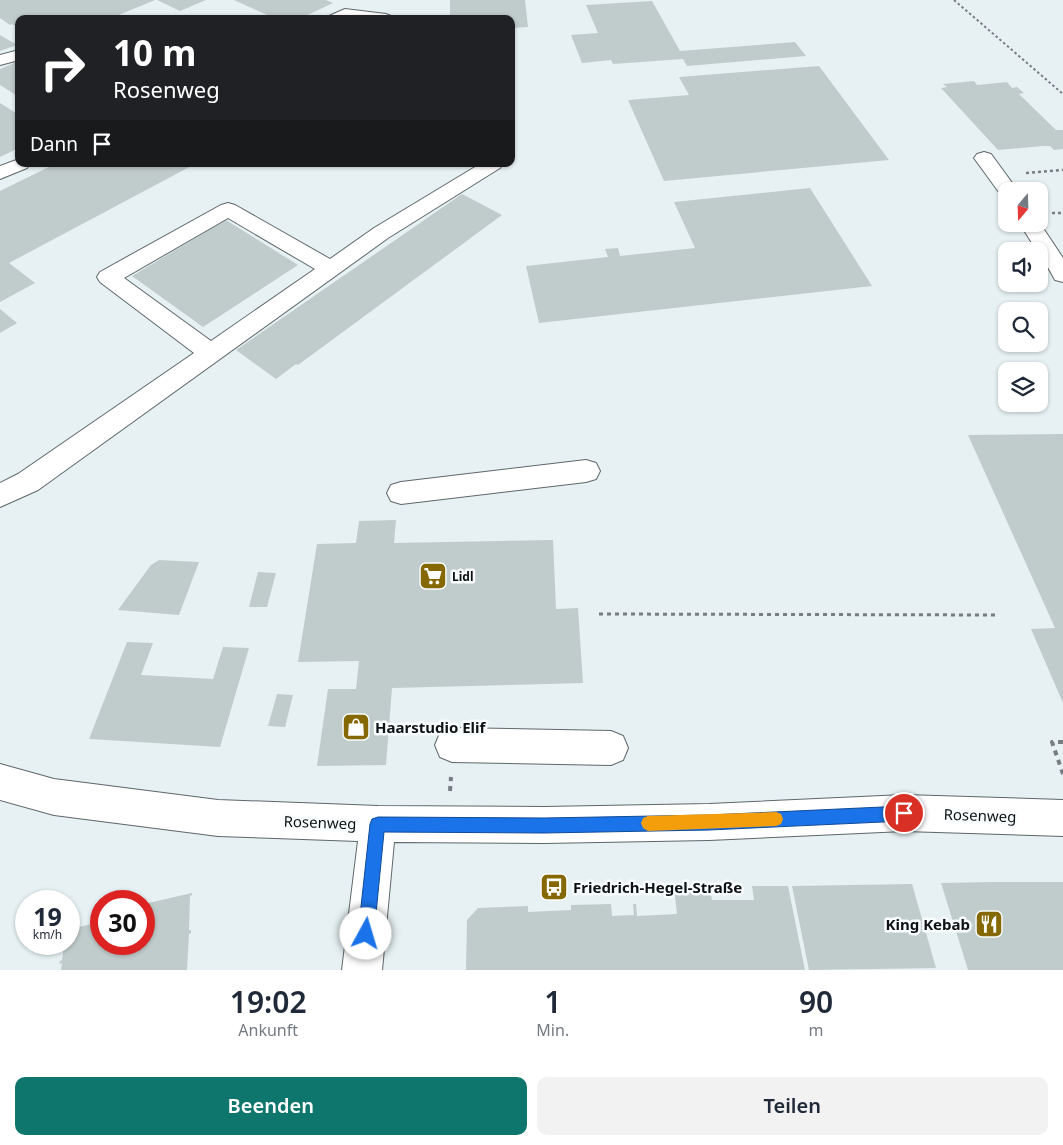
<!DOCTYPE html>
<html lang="de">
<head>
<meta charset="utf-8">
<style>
  body { margin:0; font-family:"Noto Sans",sans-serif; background:#f2f2f3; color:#1f2937; height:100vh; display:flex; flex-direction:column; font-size:19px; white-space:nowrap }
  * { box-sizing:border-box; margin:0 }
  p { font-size:16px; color:#747a83 }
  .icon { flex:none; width:28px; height:28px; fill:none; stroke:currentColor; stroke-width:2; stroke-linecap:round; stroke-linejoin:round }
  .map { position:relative; height:970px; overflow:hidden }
  .sheet { display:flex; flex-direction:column; background:#fff; flex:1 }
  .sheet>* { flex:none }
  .banner { position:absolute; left:15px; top:15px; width:500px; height:152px; border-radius:10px; box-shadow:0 1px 4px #0004; background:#202124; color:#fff; overflow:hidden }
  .needle { width:32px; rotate:199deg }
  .buttons { position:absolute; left:998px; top:182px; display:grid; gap:10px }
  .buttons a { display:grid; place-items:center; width:50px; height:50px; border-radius:10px; background:#fff; box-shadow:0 1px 4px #0004; font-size:25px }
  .speed { position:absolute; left:15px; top:890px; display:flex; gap:10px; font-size:25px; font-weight:700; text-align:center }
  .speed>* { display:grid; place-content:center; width:65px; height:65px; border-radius:50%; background:#fff; box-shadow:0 1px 4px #0004; line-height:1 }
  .speed small { font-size:12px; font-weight:400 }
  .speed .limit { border:8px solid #d22; background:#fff; color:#111 }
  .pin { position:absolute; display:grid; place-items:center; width:42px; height:42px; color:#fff; margin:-21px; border:2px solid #fff; border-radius:50%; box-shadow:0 1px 5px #0007 }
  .me { position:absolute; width:55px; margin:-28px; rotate:6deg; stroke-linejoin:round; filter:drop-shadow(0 0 4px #0008) }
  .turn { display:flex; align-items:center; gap:18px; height:105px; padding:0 15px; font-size:22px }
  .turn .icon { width:65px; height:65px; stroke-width:2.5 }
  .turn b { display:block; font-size:35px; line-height:42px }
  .then { display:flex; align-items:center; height:48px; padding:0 15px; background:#0003; gap:10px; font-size:19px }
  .eta { display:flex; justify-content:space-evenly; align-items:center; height:85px; text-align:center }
  .eta b { font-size:30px; font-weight:600; line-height:35px }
  .cta { display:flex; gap:10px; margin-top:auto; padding:10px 15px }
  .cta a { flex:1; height:58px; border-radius:10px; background:#0f766e; color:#fff; font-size:20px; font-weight:600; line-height:58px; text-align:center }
  .cta a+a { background:#f2f2f3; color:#1f2937 }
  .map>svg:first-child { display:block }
</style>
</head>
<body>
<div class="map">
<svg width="1063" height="970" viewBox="0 0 1063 970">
  <rect width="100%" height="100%" fill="#e7f1f4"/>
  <g fill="#c0cbcb">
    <path d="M 0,0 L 155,0 L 109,19 L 19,19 L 19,28 L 12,24 L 10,25 L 0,18 Z"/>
    <path d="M 157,0 L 206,0 L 180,11 Z"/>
    <path d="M 234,0 L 326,0 L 333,3 L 299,19 L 276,19 Z"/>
    <path d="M 450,0 L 525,0 L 528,27 L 511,28 L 511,19 L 450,19 Z"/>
    <path d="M 652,1 L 680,51 L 795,42 L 806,56 L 687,66 L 683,59 L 613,64 L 611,60 L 582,63 L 571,35 L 598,33 L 586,5 Z"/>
    <path d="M 0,35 L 17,45 L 0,51 Z"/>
    <path d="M 19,61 L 19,97 L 0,85 L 0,69 Z"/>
    <path d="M 819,66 L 889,160 L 664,181 L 628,100 L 689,95 L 679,77 Z"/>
    <path d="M 974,81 L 977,85 L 1007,82 L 1012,88 L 1017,87 L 1024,93 L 1019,94 L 1056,130 L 1063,130 L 1063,149 L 1054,150 L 1050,146 L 1043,146 L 998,150 L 941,88 L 947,87 L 943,84 Z"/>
    <path d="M 0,103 L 19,115 L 19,148 L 0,157 Z"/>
    <path d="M 55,164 L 195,164 L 9,263 L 35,283 L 0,302 L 0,191 Z"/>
    <path d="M 810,188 L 872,286 L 539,323 L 526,266 L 608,257 L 605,249 L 618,248 L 620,256 L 695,248 L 674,202 Z"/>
    <path d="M 462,194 L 502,215 L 298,365 L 296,364 L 276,379 L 236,350 Z"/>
    <path d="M 226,220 L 298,265 L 203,327 L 132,276 Z"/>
    <path d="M 0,309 L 17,323 L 0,333 Z"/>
    <path d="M 1063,434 L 1063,703 L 1031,629 L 1055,628 L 968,435 Z"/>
    <path d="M 396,520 L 394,543 L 553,540 L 556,609 L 578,608 L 583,683 L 392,688 L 386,765 L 317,766 L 328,689 L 356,689 L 359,661 L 298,662 L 317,544 L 356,543 L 359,521 Z"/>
    <path d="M 159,560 L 199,562 L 179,615 L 118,610 L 151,565 Z"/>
    <path d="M 258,572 L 276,573 L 267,607 L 249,607 Z"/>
    <path d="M 127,642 L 153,643 L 141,675 L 213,679 L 223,647 L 249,648 L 220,747 L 89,739 Z"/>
    <path d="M 277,694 L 293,695 L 285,727 L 268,726 Z"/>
    <path d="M 992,882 L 1063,882 L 1063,970 L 968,970 L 941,883 Z"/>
    <path d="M 912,884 L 936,968 L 809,970 L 792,886 Z"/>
    <path d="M 752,886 L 788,886 L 805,970 L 466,970 L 467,920 L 478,908 L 528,906 L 528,912 L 571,910 L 571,905 L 611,904 L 612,916 L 634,915 L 633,904 L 636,904 L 637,916 L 677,914 L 674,888 L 710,888 L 712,900 L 754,900 Z"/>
    <path d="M 192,893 L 192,895 L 190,896 L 189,930 L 191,930 L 191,933 L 189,934 L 187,970 L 61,970 L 62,963 L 59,964 L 60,961 L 62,960 L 64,944 L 69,944 L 69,929 L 101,922 L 101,944 L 144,944 L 144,904 Z"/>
  </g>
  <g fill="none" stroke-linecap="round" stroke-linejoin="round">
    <g stroke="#5e666a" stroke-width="2">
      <g id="minor">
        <path d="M 345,9 L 386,14 L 391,16 L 394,19 L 326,19 L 329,16 Z"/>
        <path d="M 19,50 L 19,60 L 0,65 L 0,55 Z"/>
        <path d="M 984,152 L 991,154 L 1018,191 L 1006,191 L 1006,197 L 1001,195 L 974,158 L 977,154 Z"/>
        <path d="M 19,159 L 19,164 L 29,164 L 27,168 L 0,179 L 0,166 Z"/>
        <path d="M 480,164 L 503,164 L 500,168 L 388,238 L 38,490 L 0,507 L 0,483 L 18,474 L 194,353 L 100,282 L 97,277 L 100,272 L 221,205 L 228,203 L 235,205 L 330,259 L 374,228 ZM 228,218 L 315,269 L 211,341 L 124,278 Z"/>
        <path d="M 1039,222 L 1063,258 L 1063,282 L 1055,280 L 1039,251 L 1037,251 L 1020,224 L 1039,224 Z"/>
        <path d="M 586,460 L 596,463 L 600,471 L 596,479 L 586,482 L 401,504 L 391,501 L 387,493 L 391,485 L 401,482 Z"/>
        <path d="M 452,728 L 611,731 L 623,736 L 628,748 L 623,760 L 611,765 L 452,762 L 440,757 L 435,745 L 440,733 Z"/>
        <path d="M 0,764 L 54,779 L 218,800 L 378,806 L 544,807 L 709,804 L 904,795 L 1063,800 L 1063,836 L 904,831 L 709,840 L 544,843 L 394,842 L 382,970 L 342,970 L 358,841 L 218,836 L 54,815 L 0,800 Z"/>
      </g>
    </g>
    <path stroke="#777d80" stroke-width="2" stroke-dasharray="2.5 2.5" stroke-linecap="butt" d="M 954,0 L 1063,94"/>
    <g stroke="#777d80" stroke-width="2.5" stroke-dasharray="3 3" stroke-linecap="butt">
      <path d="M 1026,173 L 1063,170"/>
      <path d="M 1052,213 L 1063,213"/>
    </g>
    <path stroke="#777d80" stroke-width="3" stroke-dasharray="4 4" stroke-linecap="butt" d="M 599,614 L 999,615"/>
    <g stroke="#777d80" stroke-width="4" stroke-dasharray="5 5" stroke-linecap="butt">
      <path d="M 1063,742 L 1052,742 L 1063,774"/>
      <path d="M 450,791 L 451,777"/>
    </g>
    <use href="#minor" fill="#fff" fill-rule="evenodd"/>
  </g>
  <path fill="#1a73e8" stroke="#114b97" d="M 904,806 L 909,808 L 911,813 L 909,818 L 904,821 L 709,830 L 544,833 L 384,832 L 374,934 L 371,939 L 366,942 L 360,939 L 358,934 L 370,824 L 372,819 L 378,817 L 544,818 L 709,815 Z"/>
  <path fill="#f59e0b" d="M 776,812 L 781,814 L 783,819 L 781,824 L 776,826 L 648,831 L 643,828 L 641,823 L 643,818 L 648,816 Z"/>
  <defs>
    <g id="supermarket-square" transform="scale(1.4375)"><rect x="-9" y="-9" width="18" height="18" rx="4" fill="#866802" stroke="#f9fdfe"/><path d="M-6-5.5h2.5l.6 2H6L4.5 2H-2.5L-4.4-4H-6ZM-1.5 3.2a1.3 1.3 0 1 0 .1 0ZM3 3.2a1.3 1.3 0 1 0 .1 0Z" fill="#fff"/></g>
    <g id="shop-square" transform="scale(1.4375)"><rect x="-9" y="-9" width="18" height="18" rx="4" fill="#866802" stroke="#f9fdfe"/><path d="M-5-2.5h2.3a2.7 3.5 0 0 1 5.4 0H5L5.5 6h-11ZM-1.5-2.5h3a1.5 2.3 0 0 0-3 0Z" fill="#fff"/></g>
    <g id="bus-square" transform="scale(1.4375)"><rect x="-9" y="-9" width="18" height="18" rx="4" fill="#866802" stroke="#f9fdfe"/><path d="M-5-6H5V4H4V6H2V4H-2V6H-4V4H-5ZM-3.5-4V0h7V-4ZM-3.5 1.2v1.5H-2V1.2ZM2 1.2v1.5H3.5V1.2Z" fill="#fff"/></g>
    <g id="restaurant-square" transform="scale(1.4375)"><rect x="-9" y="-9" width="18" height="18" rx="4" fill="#866802" stroke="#f9fdfe"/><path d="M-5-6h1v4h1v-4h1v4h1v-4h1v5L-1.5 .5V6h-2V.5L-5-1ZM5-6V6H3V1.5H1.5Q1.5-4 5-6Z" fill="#fff"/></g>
  </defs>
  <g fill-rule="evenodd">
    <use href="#supermarket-square" x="433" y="576"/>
    <use href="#shop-square" x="356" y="727"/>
    <use href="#bus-square" x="554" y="887"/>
    <use href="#restaurant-square" x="989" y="924"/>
  </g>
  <g text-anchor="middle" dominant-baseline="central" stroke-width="5" stroke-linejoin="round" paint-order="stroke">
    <g font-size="12" font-weight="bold" fill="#0f1214" stroke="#f9fdfe" text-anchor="start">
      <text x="452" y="576">Lidl</text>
    </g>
    <g font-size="15" font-weight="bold" fill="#0f1214" stroke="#f9fdfe" text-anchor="start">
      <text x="375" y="727">Haarstudio Elif</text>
      <text x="573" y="887">Friedrich-Hegel-Straße</text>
      <text x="970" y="924" text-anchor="end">King Kebab</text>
    </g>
    <g font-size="15" fill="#0f1214" stroke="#f9fdfe">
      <text transform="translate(980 815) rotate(2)">Rosenweg</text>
      <text transform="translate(320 822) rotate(2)">Rosenweg</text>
    </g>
  </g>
</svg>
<div class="buttons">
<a><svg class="needle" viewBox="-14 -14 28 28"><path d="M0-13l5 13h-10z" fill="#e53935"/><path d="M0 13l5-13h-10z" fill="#747a83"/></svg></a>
<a><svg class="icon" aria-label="sound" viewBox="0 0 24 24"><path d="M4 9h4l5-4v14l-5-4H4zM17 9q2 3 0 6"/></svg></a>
<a><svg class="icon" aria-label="search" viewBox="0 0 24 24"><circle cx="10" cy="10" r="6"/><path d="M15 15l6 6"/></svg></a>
<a><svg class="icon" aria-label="layers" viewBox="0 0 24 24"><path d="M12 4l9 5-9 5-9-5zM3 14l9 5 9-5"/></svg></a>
</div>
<div class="speed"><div>19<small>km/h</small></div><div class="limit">30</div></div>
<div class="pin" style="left:904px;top:813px;background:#d93025"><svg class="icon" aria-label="arrive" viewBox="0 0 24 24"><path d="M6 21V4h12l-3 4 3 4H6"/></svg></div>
<svg class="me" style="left:366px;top:934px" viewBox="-20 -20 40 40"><circle r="19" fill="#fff"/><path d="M0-13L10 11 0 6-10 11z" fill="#1a73e8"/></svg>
<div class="banner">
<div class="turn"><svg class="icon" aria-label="right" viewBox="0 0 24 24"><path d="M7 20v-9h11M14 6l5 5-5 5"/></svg><div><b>10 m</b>Rosenweg</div></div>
<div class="then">Dann<svg class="icon" aria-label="arrive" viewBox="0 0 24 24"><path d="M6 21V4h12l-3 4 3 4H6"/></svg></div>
</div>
</div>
<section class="sheet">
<div class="eta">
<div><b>19:02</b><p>Ankunft</p></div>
<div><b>1</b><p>Min.</p></div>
<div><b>90</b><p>m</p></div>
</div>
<div class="cta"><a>Beenden</a><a>Teilen</a></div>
</section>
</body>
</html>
